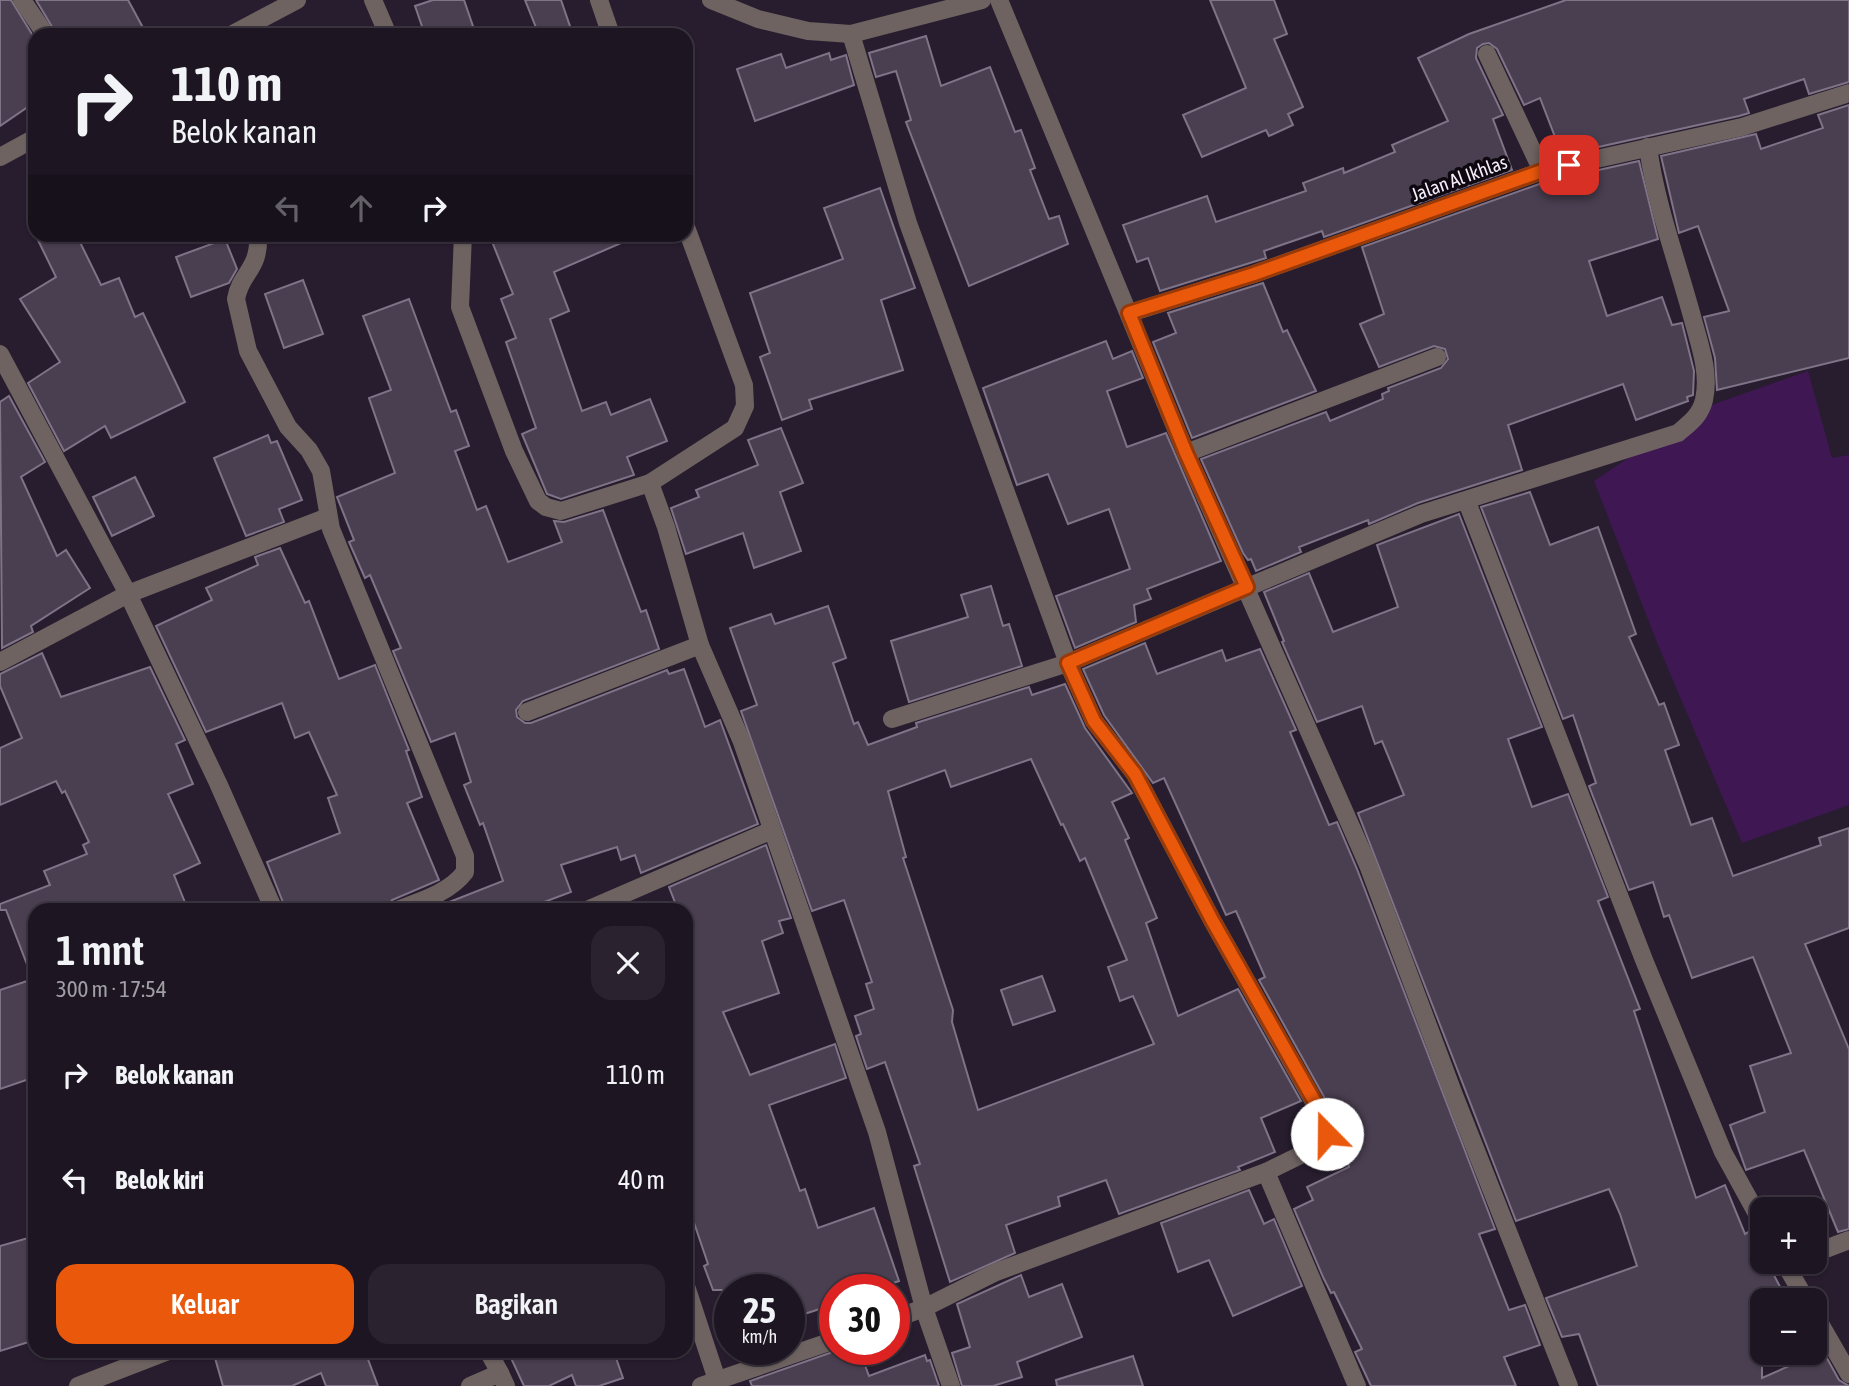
<!DOCTYPE html>
<html lang="id">
<head>
<meta charset="utf-8">
<style>
  body { margin:0; font-family:"Asap Condensed",sans-serif; background:#2a232f; color:#f1f3f6; height:100vh; display:flex; flex-direction:column; font-size:26px; white-space:nowrap }
  * { box-sizing:border-box; margin:0 }
  p { font-size:23px; color:#a09fa5 }
  .icon { flex:none; width:38px; height:38px; fill:none; stroke:currentColor; stroke-width:2; stroke-linecap:round; stroke-linejoin:round }
  .map { position:relative; flex:1; overflow:hidden }
  .details { position:absolute; left:28px; top:903px; width:665px; height:455px; display:flex; flex-direction:column; background:#1d1622; border-radius:21px; box-shadow:0 2px 5px #0004,0 0 0 2px #3b3540 }
  .details>* { flex:none }
  .banner { position:absolute; left:28px; top:28px; width:665px; height:214px; border-radius:21px; box-shadow:0 2px 5px #0004,0 0 0 2px #3b3540; background:#1d1622; color:#f1f3f6; overflow:hidden }
  .tools { position:absolute; left:1750px; top:1197px; display:grid; gap:14px }
  .tools a { display:grid; place-items:center; width:77px; height:77px; border-radius:14px; background:#1d1622; box-shadow:0 2px 5px #0004,0 0 0 2px #3b3540; font-size:35px }
  .speed { position:absolute; left:714px; top:1274px; display:flex; gap:14px; font-size:35px; font-weight:700; text-align:center }
  .speed>* { display:grid; place-content:center; width:91px; height:91px; border-radius:50%; background:#1d1622; box-shadow:0 2px 5px #0004,0 0 0 2px #3b3540; line-height:1 }
  .speed small { font-size:18px; font-weight:400 }
  .speed .limit { border:10px solid #d22; background:#fff; color:#111 }
  .pin { position:absolute; display:grid; place-items:center; width:60px; height:60px; color:#fff; margin:-30px; border-radius:14px; box-shadow:0 4px 10px #0006 }
  .me { position:absolute; width:77px; margin:-38px; rotate:338deg; stroke-linejoin:round; filter:drop-shadow(0 0 5px #0008) }
  .turn { display:flex; align-items:center; gap:24px; height:147px; padding:0 28px; font-size:32px }
  .turn .icon { width:91px; height:91px; stroke-width:2.5 }
  .turn b { display:block; font-size:49px; line-height:60px }
  .lanes { display:flex; align-items:center; height:66px; padding:0 28px; background:#0003; justify-content:center; gap:35px; direction:ltr }
  .lanes .off { opacity:.35 }
  .round { display:grid; place-items:center; flex:none; width:74px; height:74px; border-radius:21px; background:#2a232f }
  .head { display:flex; align-items:center; justify-content:space-between; height:119px; padding:0 28px }
  h1 { font-size:42px; font-weight:600; line-height:52px }
  .primary-button { display:flex; gap:14px; margin-top:auto; padding:14px 28px }
  .primary-button a { flex:1; height:80px; border-radius:21px; background:#ea580c; color:#fff; font-size:28px; font-weight:600; line-height:80px; text-align:center }
  .primary-button a+a { background:#2a232f; color:#f1f3f6 }
  ul { padding:0; list-style:none }
  li { display:flex; align-items:center; gap:21px; height:105px; padding:0 28px }
  li div { flex:1 }
  li b { display:block; font-size:26px }
  li em { font-style:normal }
  .map>svg:first-child { display:block }
</style>
</head>
<body>
<div class="map">
<svg width="1849" height="1386" viewBox="0 0 1849 1386">
  <rect width="100%" height="100%" fill="#271d2e"/>
  <path fill="#3e1753" d="M 1808,371 L 1832,458 L 1849,455 L 1849,805 L 1742,843 L 1658,645 L 1594,481 L 1703,408 Z"/>
  <g fill="#4a3f51" stroke="#7f7387" stroke-width="2" fill-rule="evenodd">
    <path d="M 0,0 L 11,0 L 35,39 L 35,102 L 0,126 Z"/>
    <path d="M 36,0 L 128,0 L 147,35 L 57,35 Z"/>
    <path d="M 433,0 L 464,0 L 476,35 L 425,35 L 415,6 Z"/>
    <path d="M 525,0 L 561,0 L 573,35 L 539,35 Z"/>
    <path d="M 1210,0 L 1274,0 L 1287,34 L 1274,39 L 1303,107 L 1288,114 L 1293,125 L 1269,136 L 1266,130 L 1202,157 L 1183,115 L 1246,88 Z"/>
    <path d="M 1566,0 L 1849,0 L 1849,82 L 1809,94 L 1804,79 L 1744,99 L 1749,113 L 1739,116 L 1562,155 L 1540,98 L 1524,105 L 1497,49 L 1489,43 L 1483,44 L 1477,48 L 1476,58 L 1503,115 L 1493,119 L 1512,170 L 1324,237 L 1322,231 L 1264,251 L 1266,258 L 1160,291 L 1148,258 L 1137,262 L 1123,225 L 1207,196 L 1216,222 L 1306,191 L 1303,183 L 1343,168 L 1344,173 L 1395,152 L 1392,145 L 1448,121 L 1418,58 L 1469,34 Z"/>
    <path d="M 926,36 L 941,86 L 990,67 L 1015,132 L 1021,130 L 1035,168 L 1030,170 L 1049,219 L 1059,216 L 1068,244 L 969,286 L 906,122 L 911,120 L 896,71 L 876,77 L 869,53 Z"/>
    <path d="M 829,53 L 831,60 L 846,55 L 854,85 L 755,121 L 737,69 L 781,54 L 786,68 Z"/>
    <path d="M 1849,105 L 1849,358 L 1717,390 L 1715,358 L 1704,317 L 1729,311 L 1698,226 L 1679,233 L 1661,156 L 1756,134 L 1761,149 L 1823,128 L 1818,115 Z"/>
    <path d="M 1639,161 L 1658,239 L 1589,261 L 1607,316 L 1662,297 L 1672,325 L 1682,323 L 1694,371 L 1693,395 L 1687,397 L 1688,401 L 1636,420 L 1623,384 L 1508,425 L 1522,470 L 1418,503 L 1369,524 L 1368,520 L 1299,547 L 1301,552 L 1256,571 L 1251,559 L 1248,560 L 1243,553 L 1201,459 L 1326,412 L 1330,421 L 1383,399 L 1382,394 L 1389,391 L 1388,388 L 1441,368 L 1448,359 L 1445,349 L 1434,346 L 1379,367 L 1360,324 L 1384,314 L 1362,247 L 1545,182 Z"/>
    <path d="M 880,188 L 915,288 L 881,300 L 903,370 L 809,400 L 812,409 L 782,420 L 760,357 L 770,353 L 750,293 L 843,259 L 824,208 Z"/>
    <path d="M 35,234 L 76,234 L 101,285 L 119,278 L 135,317 L 143,313 L 185,402 L 111,438 L 105,426 L 64,451 L 28,383 L 60,362 L 20,299 L 56,277 Z"/>
    <path d="M 489,234 L 642,234 L 554,272 L 569,311 L 550,319 L 582,411 L 606,402 L 611,415 L 650,399 L 667,441 L 627,457 L 634,475 L 561,499 L 547,494 L 522,434 L 536,428 L 506,342 L 516,338 L 501,299 L 513,294 Z"/>
    <path d="M 225,239 L 237,269 L 229,283 L 191,297 L 176,257 Z"/>
    <path d="M 303,280 L 323,334 L 284,348 L 265,294 Z"/>
    <path d="M 1263,283 L 1283,332 L 1287,330 L 1316,391 L 1192,438 L 1153,342 L 1176,333 L 1168,313 Z"/>
    <path d="M 409,299 L 451,412 L 456,410 L 469,446 L 455,451 L 477,510 L 486,506 L 508,562 L 562,542 L 554,521 L 564,522 L 603,510 L 641,612 L 646,610 L 659,649 L 523,701 L 516,710 L 517,717 L 525,723 L 531,723 L 667,670 L 669,674 L 684,669 L 705,727 L 720,720 L 758,824 L 641,873 L 635,855 L 621,860 L 617,847 L 561,865 L 571,892 L 523,910 L 429,910 L 503,881 L 483,823 L 480,825 L 464,785 L 471,782 L 455,733 L 431,742 L 393,651 L 401,648 L 370,575 L 365,578 L 349,542 L 354,540 L 337,497 L 395,473 L 369,398 L 391,390 L 363,316 Z"/>
    <path d="M 1106,341 L 1113,359 L 1132,351 L 1143,378 L 1107,391 L 1127,447 L 1166,433 L 1221,561 L 1147,589 L 1151,599 L 1134,605 L 1136,622 L 1075,648 L 1056,596 L 1130,569 L 1109,509 L 1068,524 L 1048,474 L 1017,485 L 983,388 Z"/>
    <path d="M 9,396 L 45,462 L 21,477 L 57,556 L 66,550 L 90,588 L 31,626 L 33,632 L 2,648 L 0,402 Z"/>
    <path d="M 781,428 L 803,483 L 780,492 L 801,551 L 754,568 L 743,533 L 686,554 L 671,508 L 699,497 L 696,490 L 758,465 L 748,440 Z"/>
    <path d="M 268,435 L 271,443 L 277,441 L 302,500 L 279,509 L 284,522 L 246,536 L 214,458 Z"/>
    <path d="M 135,477 L 154,516 L 112,536 L 93,497 Z"/>
    <path d="M 1530,492 L 1550,545 L 1598,527 L 1636,634 L 1629,637 L 1659,705 L 1664,703 L 1679,745 L 1665,750 L 1691,825 L 1712,818 L 1733,876 L 1821,845 L 1819,838 L 1849,828 L 1849,928 L 1805,944 L 1849,1049 L 1849,1229 L 1838,1232 L 1804,1150 L 1746,1170 L 1730,1125 L 1765,1112 L 1750,1066 L 1791,1053 L 1753,957 L 1692,978 L 1669,915 L 1664,917 L 1653,882 L 1629,890 L 1589,786 L 1596,783 L 1573,715 L 1563,719 L 1481,507 Z"/>
    <path d="M 1459,514 L 1542,727 L 1508,739 L 1532,807 L 1568,794 L 1608,897 L 1598,901 L 1640,1009 L 1634,1011 L 1696,1198 L 1725,1185 L 1745,1234 L 1750,1231 L 1762,1254 L 1762,1262 L 1767,1262 L 1787,1300 L 1762,1300 L 1762,1378 L 1823,1351 L 1839,1380 L 1849,1386 L 1598,1386 L 1579,1334 L 1562,1337 L 1546,1298 L 1637,1266 L 1620,1214 L 1609,1189 L 1516,1221 L 1358,813 L 1404,795 L 1382,741 L 1375,744 L 1362,706 L 1317,722 L 1282,642 L 1284,641 L 1264,592 L 1309,573 L 1333,632 L 1398,607 L 1377,545 Z"/>
    <path d="M 280,548 L 305,603 L 309,601 L 339,679 L 375,665 L 409,750 L 406,751 L 422,797 L 407,803 L 439,880 L 392,900 L 386,910 L 286,910 L 267,862 L 340,833 L 328,798 L 337,795 L 309,732 L 295,738 L 282,703 L 206,732 L 156,626 L 212,600 L 206,588 L 258,565 L 255,557 Z"/>
    <path d="M 991,586 L 1003,626 L 1009,624 L 1022,666 L 909,702 L 891,641 L 968,617 L 961,595 Z"/>
    <path d="M 828,606 L 846,658 L 833,663 L 854,724 L 858,722 L 868,745 L 917,727 L 916,723 L 1029,687 L 1032,695 L 1065,684 L 1085,728 L 1132,793 L 1112,802 L 1129,838 L 1125,840 L 1157,918 L 1146,923 L 1178,1016 L 1238,989 L 1301,1101 L 1261,1118 L 1275,1152 L 1238,1167 L 1240,1170 L 1119,1214 L 1106,1180 L 1058,1197 L 1060,1206 L 1006,1225 L 1015,1253 L 950,1282 L 914,1166 L 920,1164 L 885,1062 L 867,1069 L 856,1036 L 861,1034 L 855,1016 L 874,1009 L 866,984 L 872,982 L 844,900 L 812,911 L 741,711 L 757,705 L 730,628 L 771,614 L 775,624 ZM 1031,759 L 1061,825 L 1063,824 L 1080,861 L 1085,858 L 1127,960 L 1108,967 L 1120,1001 L 1133,996 L 1154,1044 L 978,1110 L 952,1022 L 953,1010 L 903,858 L 906,857 L 888,791 L 945,770 L 951,787 Z"/>
    <path d="M 1145,643 L 1157,674 L 1222,650 L 1226,661 L 1260,649 L 1296,730 L 1290,732 L 1329,825 L 1337,822 L 1357,869 L 1495,1229 L 1479,1234 L 1509,1310 L 1525,1305 L 1540,1345 L 1504,1357 L 1516,1386 L 1371,1386 L 1355,1352 L 1362,1349 L 1334,1292 L 1331,1293 L 1323,1277 L 1294,1209 L 1313,1200 L 1307,1187 L 1349,1167 L 1333,1113 L 1259,980 L 1265,977 L 1236,911 L 1226,915 L 1164,778 L 1153,783 L 1104,715 L 1083,669 Z"/>
    <path d="M 42,653 L 61,697 L 150,667 L 185,740 L 176,744 L 193,784 L 168,794 L 200,863 L 174,875 L 188,910 L 35,910 L 33,980 L 6,910 L 0,910 L 0,904 L 50,885 L 44,871 L 87,854 L 83,845 L 89,842 L 65,791 L 62,793 L 56,781 L 0,805 L 0,748 L 22,738 L 0,686 L 0,674 Z"/>
    <path d="M 766,845 L 791,918 L 779,921 L 783,933 L 762,941 L 779,993 L 723,1012 L 750,1075 L 835,1044 L 846,1078 L 769,1105 L 800,1191 L 805,1189 L 818,1228 L 874,1208 L 899,1281 L 872,1290 L 835,1290 L 835,1304 L 789,1319 L 789,1290 L 713,1290 L 704,1266 L 708,1264 L 686,1199 L 686,910 L 678,910 L 669,887 Z"/>
    <path d="M 1042,976 L 1055,1011 L 1013,1025 L 1001,990 Z"/>
    <path d="M 27,981 L 35,1007 L 35,1077 L 0,1089 L 0,990 Z"/>
    <path d="M 1249,1190 L 1264,1224 L 1274,1219 L 1302,1286 L 1233,1316 L 1209,1260 L 1178,1272 L 1161,1223 Z"/>
    <path d="M 35,1236 L 35,1340 L 0,1351 L 0,1246 Z"/>
    <path d="M 1021,1275 L 1029,1297 L 1062,1284 L 1082,1337 L 1017,1362 L 1022,1377 L 993,1386 L 962,1386 L 952,1353 L 970,1347 L 957,1304 Z"/>
    <path d="M 841,1349 L 859,1349 L 869,1376 L 925,1355 L 927,1361 L 930,1360 L 939,1386 L 752,1386 L 750,1381 Z"/>
    <path d="M 213,1351 L 374,1351 L 366,1354 L 378,1386 L 326,1386 L 321,1373 L 292,1386 L 223,1386 Z"/>
    <path d="M 527,1351 L 622,1351 L 615,1355 L 623,1378 L 599,1386 L 576,1386 L 572,1375 L 549,1386 L 524,1386 L 511,1358 Z"/>
    <path d="M 1133,1356 L 1143,1386 L 1057,1386 L 1056,1380 Z"/>
  </g>
  <g fill="none" stroke-linecap="round" stroke-linejoin="round">
    <g stroke="#6e6361" stroke-width="18">
      <path d="M 22,0 L 46,35"/>
      <path d="M 373,0 L 388,35"/>
      <path d="M 599,0 L 611,35"/>
      <path d="M 999,0 L 1186,453 L 1368,865 L 1454,1095 L 1569,1386"/>
      <path d="M 851,34 L 908,223 L 1068,663 L 1094,721 L 1135,774 L 1212,920 L 1323,1118 L 1327,1134 L 1321,1145 L 1266,1172 L 1357,1386"/>
      <path d="M 1487,54 L 1542,171"/>
      <path d="M 686,227 L 744,385 L 745,406 L 735,428 L 650,483 L 666,527 L 700,645 L 742,742 L 877,1132 L 924,1308 L 951,1386"/>
      <path d="M 258,234 C 260,271 241,271 236,299 L 248,351 L 288,427 L 309,450 L 321,471 L 331,529 L 465,856 L 465,872 C 449,893 421,901 397,910"/>
      <path d="M 463,234 L 460,307 L 514,451 L 538,501 L 546,507 L 561,511 L 650,483"/>
      <path d="M 1130,313 L 1254,274 L 1542,171 L 1742,127 L 1849,93"/>
      <path d="M 0,354 L 128,594 L 218,783 L 274,910"/>
      <path d="M 1186,453 L 1437,357"/>
      <path d="M 1467,502 L 1644,960 L 1723,1152 L 1762,1223"/>
      <path d="M 0,662 L 128,594 L 328,517"/>
      <path d="M 527,712 L 700,645"/>
      <path d="M 892,719 L 1068,663 L 1421,514 L 1678,433 C 1690,423 1700,416 1704,400 C 1710,373 1700,346 1693,320 C 1678,263 1656,206 1648,147"/>
      <path d="M 587,910 L 772,830"/>
      <path d="M 1815,1253 L 1849,1240"/>
      <path d="M 1784,1262 L 1806,1300"/>
      <path d="M 686,1286 L 717,1380"/>
      <path d="M 1815,1315 L 1849,1374"/>
      <path d="M 894,1319 L 924,1308 L 996,1272 L 1266,1172"/>
      <path d="M 488,1351 L 500,1373"/>
      <path d="M 78,1386 L 168,1351"/>
      <path d="M 470,1386 L 500,1373 L 506,1386"/>
      <path d="M 701,1386 L 835,1340"/>
    </g>
    <g stroke="#6e6361" stroke-width="18">
      <path d="M 711,0 L 758,19 L 808,31 L 851,34 L 982,0"/>
      <path d="M 231,35 L 297,0"/>
      <path d="M 0,157 L 35,138"/>
    </g>
  </g>
  <g fill="none" stroke-linecap="round" stroke-linejoin="round">
    <g stroke="#983908" stroke-width="18">
      <path id="route" d="M 1327,1134 L 1324,1118 L 1212,920 L 1135,774 L 1094,721 L 1068,663 L 1247,587 L 1186,453 L 1129,313 L 1254,274 L 1542,171 L 1569,165"/>
    </g>
    <use href="#route" stroke="#ea580c" stroke-width="12"/>
  </g>
  <g text-anchor="middle" dominant-baseline="central" stroke-width="7" stroke-linejoin="round" paint-order="stroke">
    <g font-size="19" fill="#f5eefa" stroke="#0e0911">
      <text transform="translate(1459 178) rotate(-20)">Jalan Al Ikhlas</text>
    </g>
  </g>
</svg>
<div class="tools">
<a>+</a>
<a>−</a>
</div>
<div class="speed"><div>25<small>km/h</small></div><div class="limit">30</div></div>
<div class="pin" style="left:1569px;top:165px;background:#d93025"><svg class="icon" aria-label="arrive" viewBox="0 0 24 24"><path d="M6 21V4h12l-3 4 3 4H6"/></svg></div>
<svg class="me" style="left:1327px;top:1134px" viewBox="-20 -20 40 40"><circle r="19" fill="#fff"/><path d="M0-13L10 11 0 6-10 11z" fill="#ea580c"/></svg>
<div class="banner">
<div class="turn"><svg class="icon" aria-label="right" viewBox="0 0 24 24"><path d="M7 20v-9h11M14 6l5 5-5 5"/></svg><div><b>110 m</b>Belok kanan</div></div>
<div class="lanes"><svg class="icon off" aria-label="left" viewBox="0 0 24 24"><path d="M17 20v-9H6M10 6l-5 5 5 5"/></svg><svg class="icon off" aria-label="ahead" viewBox="0 0 24 24"><path d="M12 20V5M6 11l6-6 6 6"/></svg><svg class="icon" aria-label="right" viewBox="0 0 24 24"><path d="M7 20v-9h11M14 6l5 5-5 5"/></svg></div>
</div>
<section class="details">
<div class="head"><div><h1>1 mnt</h1><p>300 m · 17:54</p></div><a class="round"><svg class="icon" aria-label="close" viewBox="0 0 24 24"><path d="M6 6l12 12M18 6L6 18"/></svg></a></div>
<ul>
<li><svg class="icon" aria-label="right" viewBox="0 0 24 24"><path d="M7 20v-9h11M14 6l5 5-5 5"/></svg><div><b>Belok kanan</b></div><em>110 m</em></li>
<li><svg class="icon" aria-label="left" viewBox="0 0 24 24"><path d="M17 20v-9H6M10 6l-5 5 5 5"/></svg><div><b>Belok kiri</b></div><em>40 m</em></li>
</ul>
<div class="primary-button"><a>Keluar</a><a>Bagikan</a></div>
</section>
</div>
</body>
</html>
